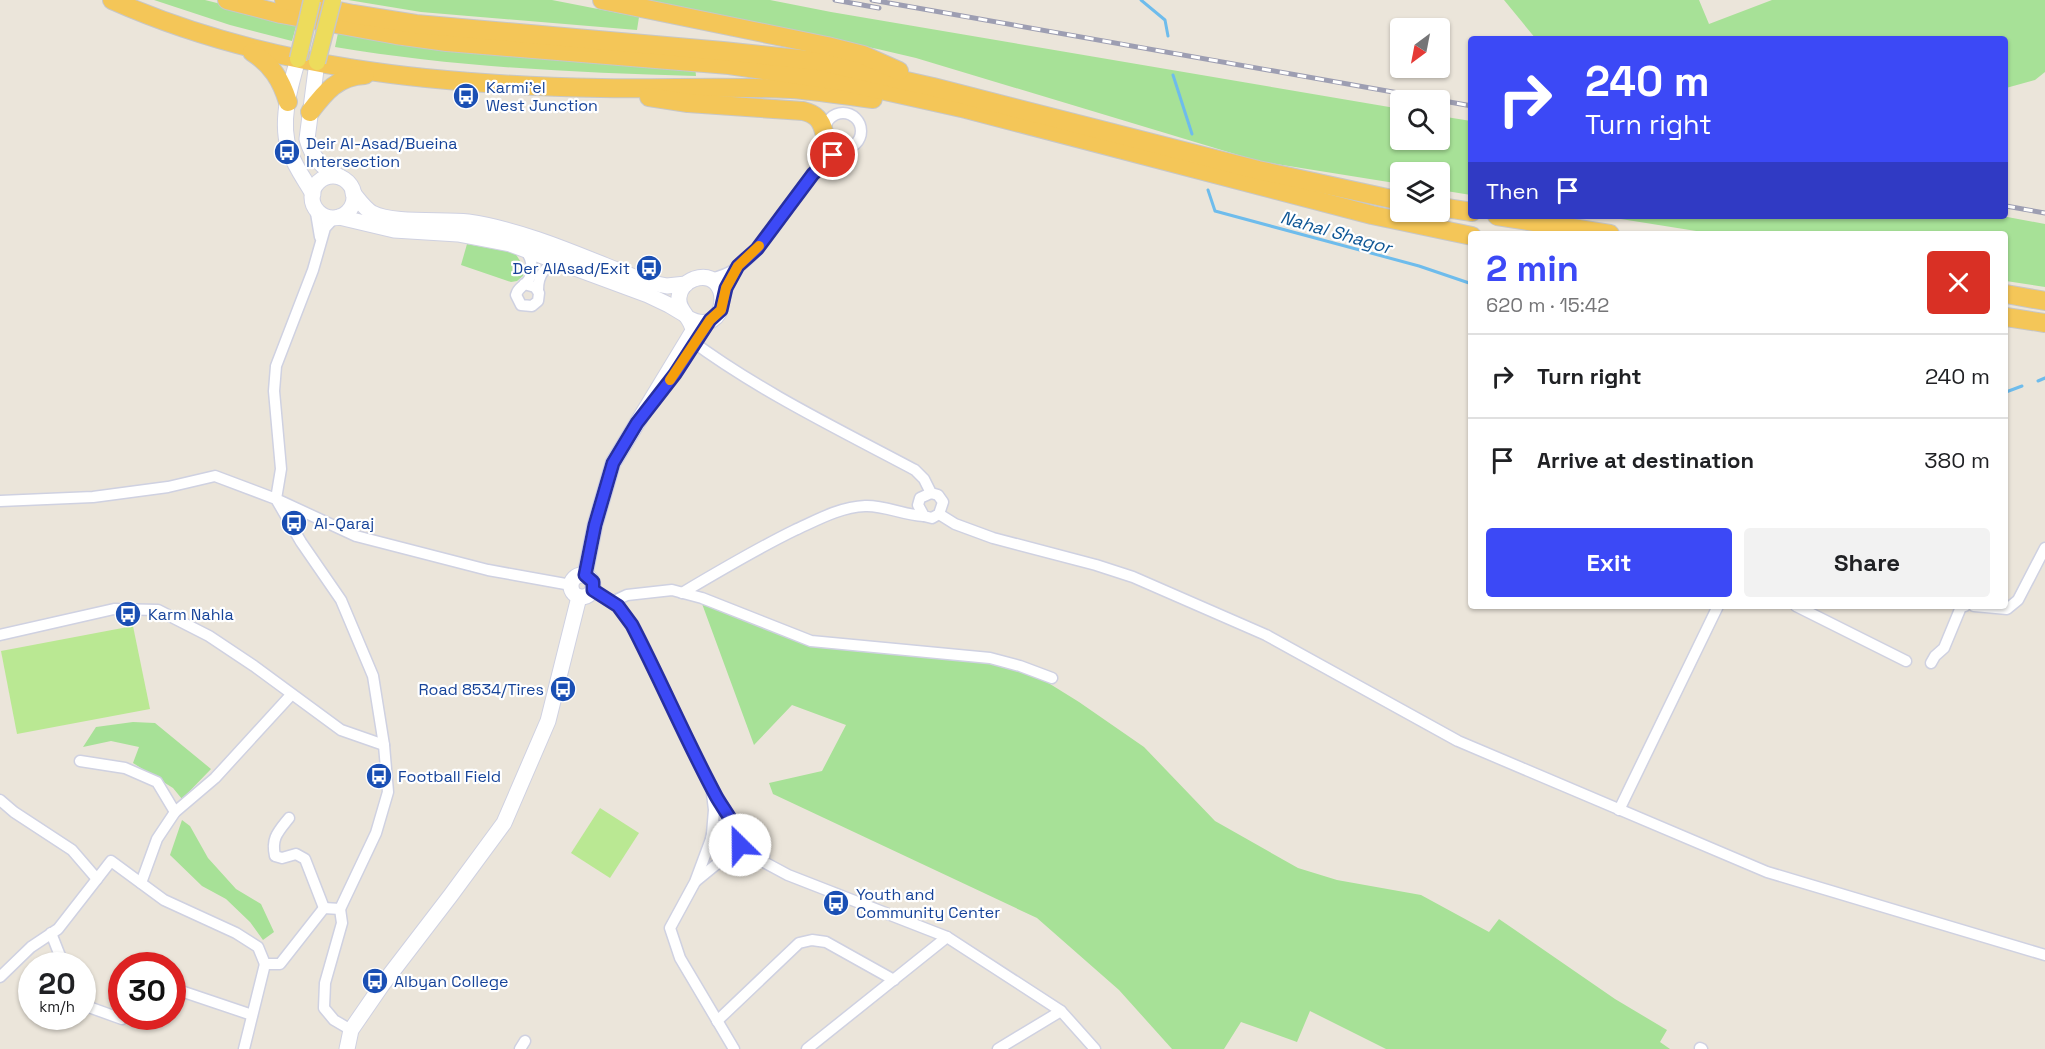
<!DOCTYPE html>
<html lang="en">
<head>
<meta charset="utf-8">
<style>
  body { margin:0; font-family:"Space Grotesk",sans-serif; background:#f2f2f2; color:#202124; height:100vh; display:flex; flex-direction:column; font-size:22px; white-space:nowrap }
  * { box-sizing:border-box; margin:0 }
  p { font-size:20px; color:#757577 }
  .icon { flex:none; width:33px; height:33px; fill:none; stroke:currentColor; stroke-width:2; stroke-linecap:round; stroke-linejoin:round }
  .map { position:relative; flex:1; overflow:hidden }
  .panel { position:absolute; left:1468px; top:231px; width:540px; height:378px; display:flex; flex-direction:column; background:#fff; border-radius:6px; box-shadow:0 2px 4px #0004 }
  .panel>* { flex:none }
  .banner { position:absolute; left:1468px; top:36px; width:540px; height:183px; border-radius:6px; box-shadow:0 2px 4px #0004; background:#3c49f6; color:#fff; overflow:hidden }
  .needle { width:39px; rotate:212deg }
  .fabs { position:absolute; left:1390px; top:18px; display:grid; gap:12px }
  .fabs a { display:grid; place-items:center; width:60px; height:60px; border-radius:6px; background:#fff; box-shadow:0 2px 4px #0004; font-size:30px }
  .speed { position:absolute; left:18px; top:952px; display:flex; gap:12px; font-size:30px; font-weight:700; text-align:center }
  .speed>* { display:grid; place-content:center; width:78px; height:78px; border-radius:50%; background:#fff; box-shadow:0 2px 4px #0004; line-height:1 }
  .speed small { font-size:15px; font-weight:400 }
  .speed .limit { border:9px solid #d22; background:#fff; color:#111 }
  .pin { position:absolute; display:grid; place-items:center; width:51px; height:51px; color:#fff; margin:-26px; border:3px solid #fff; border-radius:50%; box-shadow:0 2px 6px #0007 }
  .me { position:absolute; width:66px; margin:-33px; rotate:337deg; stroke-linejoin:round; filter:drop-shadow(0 0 4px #0008) }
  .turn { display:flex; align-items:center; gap:21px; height:126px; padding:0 18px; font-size:27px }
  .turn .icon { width:78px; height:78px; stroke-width:2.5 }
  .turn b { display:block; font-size:42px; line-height:51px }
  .then { display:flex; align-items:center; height:57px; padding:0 18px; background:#0003; gap:12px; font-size:22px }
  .round { display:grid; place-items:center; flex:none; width:63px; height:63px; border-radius:6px; background:#f2f2f2 }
  .summary { display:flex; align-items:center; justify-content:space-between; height:102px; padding:0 18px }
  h1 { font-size:36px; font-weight:700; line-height:45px; color:#3c49f6 }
  .button { display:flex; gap:12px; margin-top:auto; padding:12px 18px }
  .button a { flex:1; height:69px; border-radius:6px; background:#3c49f6; color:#fff; font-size:24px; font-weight:700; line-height:69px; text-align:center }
  .button a+a { background:#f2f2f2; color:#202124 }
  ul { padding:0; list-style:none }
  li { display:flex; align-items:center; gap:18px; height:84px; padding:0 18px; border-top:2px solid #e0e0e0 }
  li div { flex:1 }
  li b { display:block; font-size:22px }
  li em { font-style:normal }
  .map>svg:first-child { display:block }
</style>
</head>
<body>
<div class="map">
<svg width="2045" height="1049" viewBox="0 0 2045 1049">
  <rect width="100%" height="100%" fill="#ebe5da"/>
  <g fill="#a7e197">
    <path d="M 154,0 L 205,0 L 297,23 L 292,41 L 230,25 Z"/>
    <path d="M 348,0 L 552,0 L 639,17 L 637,30 L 421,12 Z"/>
    <path d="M 638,0 L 770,0 L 831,12 L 1401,109 L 1401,140 L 1440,140 L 1440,116 L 1471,121 L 1471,195 L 1440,190 L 1440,172 L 1401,172 L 1401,184 L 1258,161 L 916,58 C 824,35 730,23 638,0 Z"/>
    <path d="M 1504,0 L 1699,0 L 1709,24 L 1772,0 L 2045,0 L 2045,72 L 2035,80 L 2006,88 L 2006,39 L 1536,39 Z"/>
    <path d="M 338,33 L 403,44 L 695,65 L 696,76 C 576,73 454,67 335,47 Z"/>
    <path d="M 1602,216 L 2002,216 L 2045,224 L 2045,287 L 2006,281 L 2006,234 L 1715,234 Z"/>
    <path d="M 467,244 L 515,253 L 524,267 L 523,276 L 517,281 L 511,282 L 461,265 Z"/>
    <path d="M 701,601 L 822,642 L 991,662 L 1042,679 L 1079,702 L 1144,747 L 1215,821 L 1298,868 L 1337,880 L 1421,895 L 1489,932 L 1499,919 L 1615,999 L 1667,1030 L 1660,1042 L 1670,1049 L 1386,1049 L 1310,1011 L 1297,1042 L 1241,1022 L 1224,1049 L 1172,1049 L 1119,990 L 1037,918 L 773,794 L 769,783 L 822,771 L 846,725 L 792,705 L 754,745 Z"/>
    <path d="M 133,722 L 155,723 L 211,769 L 182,799 L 173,788 L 133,763 L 139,747 L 111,741 L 83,747 L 96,727 Z"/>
    <path d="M 182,820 L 190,826 L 208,858 L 236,889 L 261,904 L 274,932 L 263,940 L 250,922 L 226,899 L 202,886 L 170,855 Z"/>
  </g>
  <g fill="#bae893">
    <path d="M 133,626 L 150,709 L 17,734 L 1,651 Z"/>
    <path d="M 600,808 L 639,833 L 610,878 L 571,853 Z"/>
  </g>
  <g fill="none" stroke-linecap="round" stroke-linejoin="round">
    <g stroke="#6ebcec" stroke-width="3">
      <path d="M 1141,0 L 1165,20 L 1168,36"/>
      <path d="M 1173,75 L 1192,134"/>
      <path d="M 1208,190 L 1215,211 L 1419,266 L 1472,284"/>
      <path d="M 2038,381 L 2045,378"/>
      <path d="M 2006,392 L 2022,386"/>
    </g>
    <g stroke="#cfd1e1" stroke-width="13">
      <g id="minor">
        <circle cx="843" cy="131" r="18"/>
        <path d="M 816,169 L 826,138"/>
        <path d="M 315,207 L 320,237"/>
        <path d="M 335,217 L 325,228 L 313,270 L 276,366 L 274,391 L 281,469 L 276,499 L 356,536 L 488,570 L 571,585"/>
        <path d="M 707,279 C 770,273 791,174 842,149"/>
        <path d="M 524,284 L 535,287 L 539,293 L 538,301 L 532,306 L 521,305 L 516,295 C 518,288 521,288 526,283 C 536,273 532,259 525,249"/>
        <path d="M 538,290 C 538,274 545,266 559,262"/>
        <path d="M 723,297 L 738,266"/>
        <path d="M 689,339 C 759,391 838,429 915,470 L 924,479 L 931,493 L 938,495 L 943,502 L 939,514 L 932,518 L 924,516 L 918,505 L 920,498 L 931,493"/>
        <path d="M 0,501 L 93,497 L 168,487 L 215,476 L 276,499 L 301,542 L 341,600 L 373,676 L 384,745 L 388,792 L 376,833 L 340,909"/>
        <path d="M 939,514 L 955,524 L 993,538 L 1096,565 L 1133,577 L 1266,635 L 1458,741 L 1767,872 L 2045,955"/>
        <path d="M 593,590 L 618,606 L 632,625 L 711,787 L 735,828"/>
        <path d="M 682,593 C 719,571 756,549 795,530 C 817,520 840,507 865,506 C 884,505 903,515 924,516"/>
        <path d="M 612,602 L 627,595 L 672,590 L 702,598 L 811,641 L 990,658 L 1020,666 L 1052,678"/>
        <path d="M 1796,606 L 1906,661"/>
        <path d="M 1974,606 L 2007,609 L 2018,600 L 2045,548"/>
        <path d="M 0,635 L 114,609 L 158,610 L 209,636 L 254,666 L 341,730 L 384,745"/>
        <path d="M 1931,663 L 1935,656 L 1944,648 L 1961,607 L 1965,606"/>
        <path d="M 80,761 L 125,768 L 157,782 L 175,812"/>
        <path d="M 712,793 L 714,810 L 712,834"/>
        <path d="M 0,800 L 14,812 L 72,850 L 97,879"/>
        <path d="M 1619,810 L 1718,606"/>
        <path d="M 289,818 C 278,832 271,838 275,856 L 282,858 L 296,854 L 305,859 L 324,908"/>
        <circle cx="726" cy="840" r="15"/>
        <path d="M 740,834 L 764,856"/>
        <path d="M 711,839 L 695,882 L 670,928 L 680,958 L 734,1049"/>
        <path d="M 736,851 L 747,853 L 788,875 L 947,937 L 1061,1011 L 1095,1049"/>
        <path d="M 696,881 L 729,854"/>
        <path d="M 141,883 L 157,839 L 175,812 L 215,778 L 291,695"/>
        <path d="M 51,933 L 64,966"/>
        <path d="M 0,977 L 31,947 L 58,929 L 111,861 L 164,900 L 236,933 L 258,947 L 265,964 L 280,964 L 324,908 L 340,909 L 342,923 L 325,983 L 324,1008 L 334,1020 L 351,1030"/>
        <path d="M 172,988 L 252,1015"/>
        <path d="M 82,1001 L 86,1006 L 122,1019"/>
        <path d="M 717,1021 L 799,943 L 812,940 L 826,942 L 894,980"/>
        <path d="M 1700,1048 L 1702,1049"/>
        <path d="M 244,1049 L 265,964"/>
        <path d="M 520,1049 L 525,1041"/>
        <path d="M 807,1049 L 947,937"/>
        <path d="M 998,1049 L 1061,1011"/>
      </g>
    </g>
    <g stroke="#cfd1e1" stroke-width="17">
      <g id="secondary">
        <path d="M 298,59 C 290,86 279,124 290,152 C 295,167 305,180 313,194"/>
        <path d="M 317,62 L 307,139 C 312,158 323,169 340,177"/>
        <circle cx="333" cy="197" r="21"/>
        <path d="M 353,193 C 359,200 364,208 372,213 C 393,224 443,219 468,222 C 530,231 589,260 647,282 L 667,286 L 686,284"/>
        <path d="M 339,217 L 394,230 L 458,234 L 510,244 L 648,295 L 669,305 L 684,314"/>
        <circle cx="582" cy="586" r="11"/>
        <path d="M 585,575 L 595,525 L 613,463 L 693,331 C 692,317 677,311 679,297 C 680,289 686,282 694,279 C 734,266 730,341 688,318"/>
        <path d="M 347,1049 L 351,1030 L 382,985 L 451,895 L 504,823 L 548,721 L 579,597"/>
      </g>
    </g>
    <g stroke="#c7c7c7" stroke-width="20">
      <g id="trunk">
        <path d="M 112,0 C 265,68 435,85 601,88 C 664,89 728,86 791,89 C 819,91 846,96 873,99"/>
        <path d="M 227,0 L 281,14 L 396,35 L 447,42 L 729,65 L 840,81 L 966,109 L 1372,215 L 1472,236"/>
        <path d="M 284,0 L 353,14 L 416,24 L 723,51 L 818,61 L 933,87 L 1258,170 L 1401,201"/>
        <path d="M 602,0 L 827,46 L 863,55 L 899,71"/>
        <path d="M 252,52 C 272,65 281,80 288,102"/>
        <path d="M 649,97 L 688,103 L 803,111 C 816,114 821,120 824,132"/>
        <path d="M 310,112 C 325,92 338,76 365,75"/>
        <path d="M 1440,207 L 1472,212"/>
        <path d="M 1497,216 L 1610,234"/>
        <path d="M 2006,294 L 2045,301"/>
        <path d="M 2006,317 L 2045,323"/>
      </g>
    </g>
    <use href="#minor" stroke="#fff" stroke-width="10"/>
    <use href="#secondary" stroke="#fff" stroke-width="15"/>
    <use href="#trunk" stroke="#f4c658" stroke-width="18"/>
    <g stroke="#9d9eb2" stroke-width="5">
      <g id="rail">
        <path d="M 835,0 L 879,8"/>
        <path d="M 872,0 L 1472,106"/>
        <path d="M 2006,206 L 2045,213"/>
      </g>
    </g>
    <use href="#rail" stroke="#fff" stroke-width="3" stroke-dasharray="9" stroke-linecap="butt"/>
    <g stroke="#c7c7c7" stroke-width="19" stroke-linecap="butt">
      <g id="primary-bridge">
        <path d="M 298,59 L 312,0"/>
        <path d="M 317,62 L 333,0"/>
      </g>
    </g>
    <use href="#primary-bridge" stroke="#eddc5c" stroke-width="16"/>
  </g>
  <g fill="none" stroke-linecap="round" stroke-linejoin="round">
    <g stroke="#272fa0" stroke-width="15">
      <path id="route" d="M 740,845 C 742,832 723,809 716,796 C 686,740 661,681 632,625 L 618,606 L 593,590 L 593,582 L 585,575 L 595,525 L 613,463 L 637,423 L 675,374 L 710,320 L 721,310 L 726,288 L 738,266 L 757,249 L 813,174 L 833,155"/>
    </g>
    <use href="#route" stroke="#3c49f6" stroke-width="10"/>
    <path stroke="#f59e0b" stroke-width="10" d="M 670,380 L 710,320 L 721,310 L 726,288 L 738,266 L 759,246"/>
  </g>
  <defs>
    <g id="bus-disc" transform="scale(1.35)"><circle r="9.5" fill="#1a4fb4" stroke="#fff"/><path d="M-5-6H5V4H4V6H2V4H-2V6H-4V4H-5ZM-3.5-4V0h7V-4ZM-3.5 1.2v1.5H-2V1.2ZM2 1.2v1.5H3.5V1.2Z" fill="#fff"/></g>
  </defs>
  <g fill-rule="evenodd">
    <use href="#bus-disc" x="466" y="96"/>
    <use href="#bus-disc" x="287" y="152"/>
    <use href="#bus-disc" x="649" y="268"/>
    <use href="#bus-disc" x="294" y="523"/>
    <use href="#bus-disc" x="128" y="614"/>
    <use href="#bus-disc" x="563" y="689"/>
    <use href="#bus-disc" x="379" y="776"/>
    <use href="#bus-disc" x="836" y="903"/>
    <use href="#bus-disc" x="375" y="981"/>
  </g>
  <g text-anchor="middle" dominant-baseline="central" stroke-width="4.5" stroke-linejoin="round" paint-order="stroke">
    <g font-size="16" fill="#164399" stroke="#fff" text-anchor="start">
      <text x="486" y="87">Karmi'el<tspan x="486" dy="18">West Junction</tspan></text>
      <text x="306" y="143">Deir Al-Asad/Bueina<tspan x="306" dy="18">Intersection</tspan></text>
      <text x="630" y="268" text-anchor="end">Der AlAsad/Exit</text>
      <text x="314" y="523">Al-Qaraj</text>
      <text x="148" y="614">Karm Nahla</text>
      <text x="544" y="689" text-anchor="end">Road 8534/Tires</text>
      <text x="398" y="776">Football Field</text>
      <text x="856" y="894">Youth and<tspan x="856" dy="18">Community Center</tspan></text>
      <text x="394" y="981">Albyan College</text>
    </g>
    <g font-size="18" font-style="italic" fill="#105795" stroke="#fff">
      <text transform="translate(1336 232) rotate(16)">Nahal Shagor</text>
    </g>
  </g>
</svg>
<div class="fabs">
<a><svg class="needle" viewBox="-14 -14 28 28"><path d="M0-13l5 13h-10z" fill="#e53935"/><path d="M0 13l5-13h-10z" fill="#757577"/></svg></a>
<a><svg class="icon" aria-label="search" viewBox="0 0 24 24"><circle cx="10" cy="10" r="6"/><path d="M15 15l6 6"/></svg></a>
<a><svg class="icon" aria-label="layers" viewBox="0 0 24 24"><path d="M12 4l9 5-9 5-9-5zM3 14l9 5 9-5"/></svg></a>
</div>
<div class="speed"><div>20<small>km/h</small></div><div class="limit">30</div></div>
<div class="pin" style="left:833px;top:155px;background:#d93025"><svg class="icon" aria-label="arrive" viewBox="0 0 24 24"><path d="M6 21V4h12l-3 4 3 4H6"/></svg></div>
<svg class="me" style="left:740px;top:845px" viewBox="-20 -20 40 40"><circle r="19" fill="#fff"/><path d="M0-13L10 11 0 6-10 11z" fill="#3c49f6"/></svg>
<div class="banner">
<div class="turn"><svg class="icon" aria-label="right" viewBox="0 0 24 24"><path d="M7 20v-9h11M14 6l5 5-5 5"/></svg><div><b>240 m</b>Turn right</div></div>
<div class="then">Then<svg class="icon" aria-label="arrive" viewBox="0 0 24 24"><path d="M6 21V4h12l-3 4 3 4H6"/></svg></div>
</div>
<section class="panel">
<div class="summary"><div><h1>2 min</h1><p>620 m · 15:42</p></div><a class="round" style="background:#d93025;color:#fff"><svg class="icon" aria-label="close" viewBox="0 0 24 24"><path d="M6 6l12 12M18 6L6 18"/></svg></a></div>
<ul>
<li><svg class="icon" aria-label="right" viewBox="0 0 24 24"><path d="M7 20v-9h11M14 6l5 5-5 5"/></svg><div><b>Turn right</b></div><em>240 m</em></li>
<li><svg class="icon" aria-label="arrive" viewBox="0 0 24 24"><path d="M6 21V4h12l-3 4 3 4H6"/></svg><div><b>Arrive at destination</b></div><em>380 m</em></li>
</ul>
<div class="button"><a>Exit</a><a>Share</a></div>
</section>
</div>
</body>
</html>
